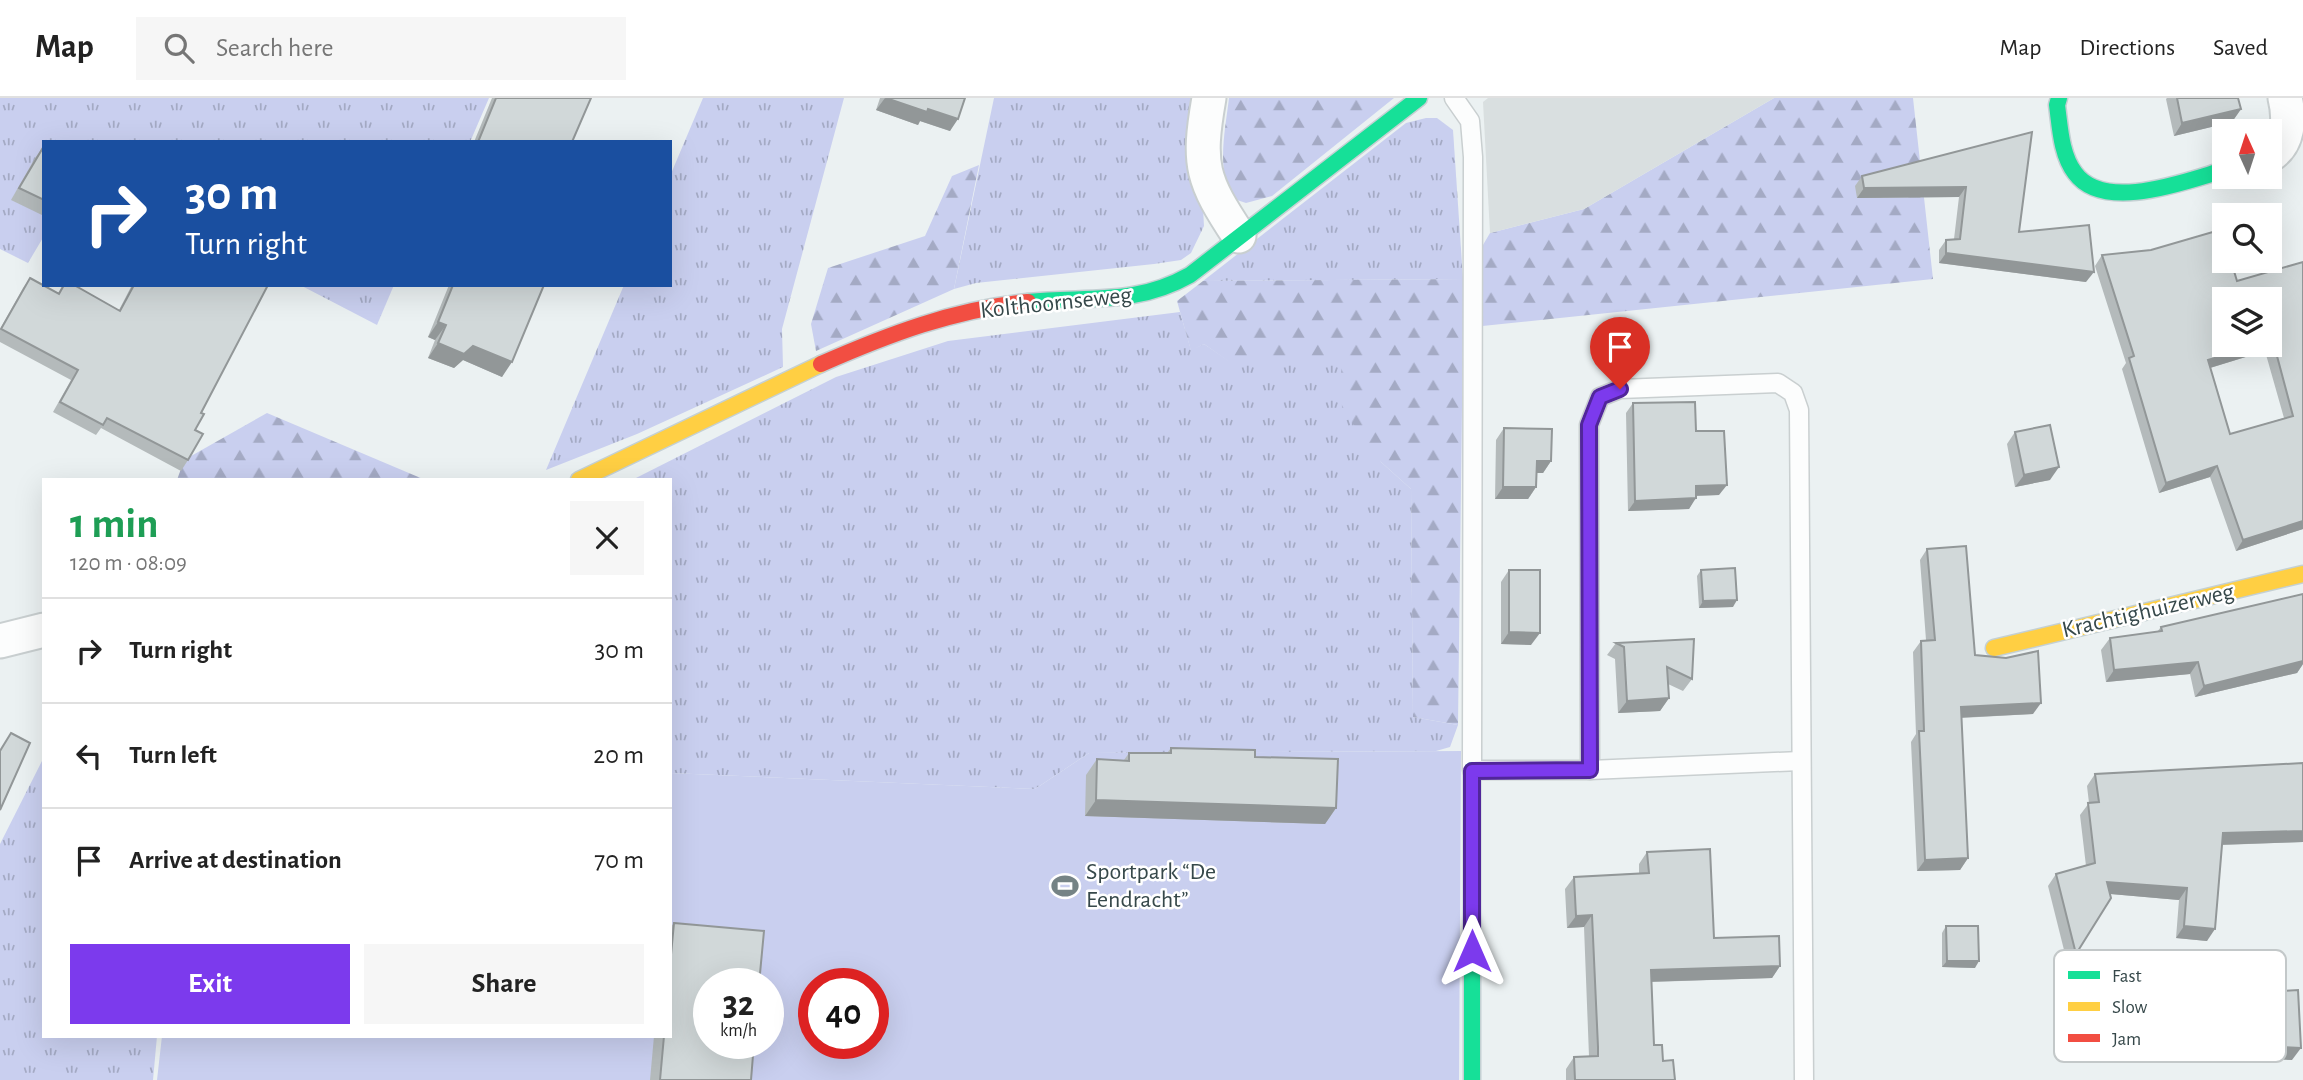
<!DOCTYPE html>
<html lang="en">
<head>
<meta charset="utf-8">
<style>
  body { margin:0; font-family:"Alegreya Sans",sans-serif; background:#f6f6f6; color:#222; height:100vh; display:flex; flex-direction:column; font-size:26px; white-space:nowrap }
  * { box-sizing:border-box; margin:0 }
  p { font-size:23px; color:#767676 }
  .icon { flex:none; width:38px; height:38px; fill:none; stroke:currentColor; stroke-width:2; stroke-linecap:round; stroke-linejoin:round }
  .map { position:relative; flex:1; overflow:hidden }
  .panel { position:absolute; left:42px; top:380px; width:630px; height:560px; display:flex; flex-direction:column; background:#fff; border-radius:0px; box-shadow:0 7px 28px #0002 }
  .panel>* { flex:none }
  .hud { position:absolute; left:42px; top:42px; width:630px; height:147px; border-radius:0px; box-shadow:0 7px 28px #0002; background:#1a4fa0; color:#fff; overflow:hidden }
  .needle { width:46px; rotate:357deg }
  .controls { position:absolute; left:2212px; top:21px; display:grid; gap:14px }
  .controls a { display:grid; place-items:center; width:70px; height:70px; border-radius:0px; background:#fff; box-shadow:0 7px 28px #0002; font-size:35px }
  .speed { position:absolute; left:693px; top:870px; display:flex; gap:14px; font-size:35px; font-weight:700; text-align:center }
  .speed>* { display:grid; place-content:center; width:91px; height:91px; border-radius:50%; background:#fff; box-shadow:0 7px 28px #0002; line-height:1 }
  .speed small { font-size:18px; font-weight:400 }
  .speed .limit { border:10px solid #d22; background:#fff; color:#111 }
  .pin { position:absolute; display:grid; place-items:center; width:60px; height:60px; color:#fff; margin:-72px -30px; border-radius:50% 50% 50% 0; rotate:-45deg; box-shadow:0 0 7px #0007 }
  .pin .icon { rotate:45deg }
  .me { position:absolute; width:77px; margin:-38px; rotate:0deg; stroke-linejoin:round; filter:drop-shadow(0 0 5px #0008) }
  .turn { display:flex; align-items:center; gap:24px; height:147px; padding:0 28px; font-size:32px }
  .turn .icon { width:91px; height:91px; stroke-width:2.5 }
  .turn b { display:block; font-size:49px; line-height:60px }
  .round { display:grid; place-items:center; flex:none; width:74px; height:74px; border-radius:0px; background:#f6f6f6 }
  .head { display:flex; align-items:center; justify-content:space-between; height:119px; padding:0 28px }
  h1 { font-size:42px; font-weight:700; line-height:52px; color:#1e9e55 }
  .primary-button { display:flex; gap:14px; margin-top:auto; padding:14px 28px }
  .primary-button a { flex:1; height:80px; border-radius:0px; background:#7c3aed; color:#fff; font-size:28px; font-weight:700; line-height:80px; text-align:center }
  .primary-button a+a { background:#f6f6f6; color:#222 }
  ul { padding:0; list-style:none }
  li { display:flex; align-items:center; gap:21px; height:105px; padding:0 28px; border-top:2px solid #e0e0e0 }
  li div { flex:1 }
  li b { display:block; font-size:26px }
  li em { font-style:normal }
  header { display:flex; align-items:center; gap:42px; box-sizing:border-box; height:98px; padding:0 35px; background:#fff; border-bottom:2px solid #e0e0e0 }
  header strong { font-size:33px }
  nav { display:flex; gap:38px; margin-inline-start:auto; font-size:24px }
  .search { width:490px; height:63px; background:#f6f6f6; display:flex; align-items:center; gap:18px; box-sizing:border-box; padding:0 24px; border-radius:0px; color:#767676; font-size:26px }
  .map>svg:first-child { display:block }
</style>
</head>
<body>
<header>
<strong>Map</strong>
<div class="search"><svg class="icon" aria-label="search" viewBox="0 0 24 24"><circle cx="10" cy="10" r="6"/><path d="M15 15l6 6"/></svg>Search here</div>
<nav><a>Map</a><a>Directions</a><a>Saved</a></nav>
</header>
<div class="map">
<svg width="2303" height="982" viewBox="0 0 2303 982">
  <defs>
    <pattern id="grass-tufts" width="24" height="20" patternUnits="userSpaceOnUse" patternTransform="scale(1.75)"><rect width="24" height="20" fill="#c9cfef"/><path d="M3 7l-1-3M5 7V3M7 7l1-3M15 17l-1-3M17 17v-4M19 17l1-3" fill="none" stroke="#a4aac4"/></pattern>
    <pattern id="forest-firs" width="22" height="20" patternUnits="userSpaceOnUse" patternTransform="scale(1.75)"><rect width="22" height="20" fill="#c9cfef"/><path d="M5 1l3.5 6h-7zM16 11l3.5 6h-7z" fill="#a4aac4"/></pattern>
  </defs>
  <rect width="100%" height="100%" fill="#ebf1f2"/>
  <g fill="url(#grass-tufts)">
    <path d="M 0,0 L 489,0 L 470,44 L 44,44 L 44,138 L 28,165 L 0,151 Z"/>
    <path d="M 703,0 L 844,0 L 782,231 L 783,269 L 637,336 L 546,372 L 624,187 L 670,187 L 670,78 Z"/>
    <path d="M 994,0 L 1194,0 L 1191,75 L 1195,94 L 1203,110 L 1204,128 L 1191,155 L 1181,162 L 1154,166 L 976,185 L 954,191 Z"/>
    <path d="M 1426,20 L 1437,20 L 1453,32 L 1463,181 L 1203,183 L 1406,25 Z"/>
    <path d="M 300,187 L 394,187 L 377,227 Z"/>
    <path d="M 1180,214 L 1191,252 L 1204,246 L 1229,263 L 1341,263 L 1381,364 L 1411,391 L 1413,619 L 1458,627 L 1450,649 L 1436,653 L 1089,655 L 1035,691 L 670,675 L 670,382 L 632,382 L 836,279 L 948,243 Z"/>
    <path d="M 44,659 L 44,938 L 157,938 L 153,982 L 0,982 L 0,746 Z"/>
  </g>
  <g fill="url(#forest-firs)">
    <path d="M 1229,0 L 1394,0 L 1272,98 L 1246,105 L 1231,100 C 1217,69 1225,33 1229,0 Z"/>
    <path d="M 1774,0 L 1913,0 L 1933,181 L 1463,230 L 1458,627 L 1413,619 L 1411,391 L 1381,364 L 1342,311 L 1341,263 L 1228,263 L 1204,246 L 1191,253 L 1177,203 L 1203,183 L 1463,181 L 1490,135 L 1584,111 Z"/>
    <path d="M 979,67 L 954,191 L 816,253 L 811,226 L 828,170 L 925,138 L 952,78 Z"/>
    <path d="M 267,315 L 423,381 L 177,382 L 184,362 Z"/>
  </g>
  <path fill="#c9cfef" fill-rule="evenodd" d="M 1461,653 L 1459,982 L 157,982 L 162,938 L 670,938 L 670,675 L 1035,691 L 1089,655 ZM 709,886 L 768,886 L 768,945 L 709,945 ZM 814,886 L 873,886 L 873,945 L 814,945 Z"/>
  <path fill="#d9dfe0" d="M 1488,0 L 1774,0 L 1584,111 L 1490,135 L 1483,4 Z"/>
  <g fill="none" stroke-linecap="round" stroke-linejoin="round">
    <g stroke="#c9cfd0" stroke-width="21">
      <g id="lane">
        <path d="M 1454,0 L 1470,23 L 1473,59 L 1472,672 L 1590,672 L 1800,663"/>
        <path d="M 1590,672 L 1589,327 L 1600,299 L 1620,291 L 1778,285 L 1793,295 L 1799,312 L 1804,982"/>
      </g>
    </g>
    <g stroke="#c9cfd0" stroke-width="37">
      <g id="street">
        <path d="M 1209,0 C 1197,68 1202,82 1239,138"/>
        <path d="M 2270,57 C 2289,45 2290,20 2285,0"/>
        <path d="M 0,543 L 44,532"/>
      </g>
    </g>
    <g stroke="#c4d0d3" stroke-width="19">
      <g id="fast">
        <path d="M 2059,0 L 2057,7 C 2060,29 2061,57 2075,75 C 2104,115 2186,83 2224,72"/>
        <path d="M 1028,204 C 1088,198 1135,208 1190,177 L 1419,0"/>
        <path d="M 1472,672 L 1472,982"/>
      </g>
    </g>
    <g stroke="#c4d0d3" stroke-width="19">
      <g id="slow">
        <path d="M 579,382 L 821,266"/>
        <path d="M 1994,550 L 2303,476"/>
      </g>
    </g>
    <g stroke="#c4d0d3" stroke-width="19">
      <path id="jam" d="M 821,266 C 887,237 955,211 1028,204"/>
    </g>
    <use href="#lane" stroke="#fcfdfd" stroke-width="18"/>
    <use href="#street" stroke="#fcfdfd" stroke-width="33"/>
    <use href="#fast" stroke="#16e098" stroke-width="16"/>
    <use href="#slow" stroke="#ffcf43" stroke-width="16"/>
    <use href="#jam" stroke="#f24e42" stroke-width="16"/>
  </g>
  <g fill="#b4babb" fill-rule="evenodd">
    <path d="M 492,0 L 591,0 L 572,44 L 474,44 Z"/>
    <path d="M 880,0 L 965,0 L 950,33 L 920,23 L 918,27 L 876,12 Z"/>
    <path d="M 2167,0 L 2238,0 L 2241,11 L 2232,24 L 2174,38 L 2166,1 Z"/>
    <path d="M 2032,34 L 2019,134 L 2086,184 L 1939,165 L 1939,152 L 1946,142 L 1954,141 L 1959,99 L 1857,100 L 1855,88 L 1862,78 Z"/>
    <path d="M 44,48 L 44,118 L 11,102 L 35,60 Z"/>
    <path d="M 2102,157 L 2237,183 L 2303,164 L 2303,431 L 2236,453 L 2210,379 L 2159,395 L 2122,271 L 2126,265 L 2095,168 ZM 2265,253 L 2284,320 L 2230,336 L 2210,270 Z"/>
    <path d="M 30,180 L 58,195 L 63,187 L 74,187 L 119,212 L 132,187 L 268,187 L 201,315 L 195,332 L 188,362 L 181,373 L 101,330 L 96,337 L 53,314 L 71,282 L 0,244 L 0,231 L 23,190 Z"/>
    <path d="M 449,187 L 544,187 L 502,279 L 463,262 L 454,270 L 428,260 L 435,242 L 428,239 Z"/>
    <path d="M 1633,305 L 1696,333 L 1719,397 L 1696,398 L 1689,411 L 1628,413 L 1626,315 Z"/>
    <path d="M 1504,330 L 1551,363 L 1543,375 L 1537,375 L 1536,389 L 1528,401 L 1495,401 L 1496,342 Z"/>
    <path d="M 2015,334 L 2050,382 L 2015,389 L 2007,346 Z"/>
    <path d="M 1927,451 L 1975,557 L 2033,616 L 1961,620 L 1968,760 L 1960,772 L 1917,773 L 1911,644 L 1916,636 L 1913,554 L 1921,543 L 1926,542 L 1920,462 Z"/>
    <path d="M 1509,472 L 1531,547 L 1501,546 L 1501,484 Z"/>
    <path d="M 1701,472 L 1733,509 L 1699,510 L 1697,478 Z"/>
    <path d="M 2303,496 L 2303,566 L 2297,575 L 2195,599 L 2190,576 L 2106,584 L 2101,552 L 2110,540 L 2157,534 L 2161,529 Z"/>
    <path d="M 1616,545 L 1692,581 L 1683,593 L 1668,586 L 1669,600 L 1660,613 L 1618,615 L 1615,561 L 1607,557 Z"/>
    <path d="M 1171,650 L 1255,659 L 1336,710 L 1325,726 L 1085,718 L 1086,677 L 1097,661 L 1124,662 L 1129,655 L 1167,655 Z"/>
    <path d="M 2303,665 L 2303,744 L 2222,747 L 2207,843 L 2176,840 L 2179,802 L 2111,796 L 2076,856 L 2068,868 L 2048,788 L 2056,776 L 2086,768 L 2080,717 L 2089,705 L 2087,688 L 2095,676 Z"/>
    <path d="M 1647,754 L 1714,840 L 1780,868 L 1772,880 L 1651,884 L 1654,947 L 1675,982 L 1566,982 L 1566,971 L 1574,959 L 1589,958 L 1584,829 L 1567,830 L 1565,791 L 1574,779 L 1639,775 L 1639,766 Z"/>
    <path d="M 674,825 L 751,982 L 650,982 L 654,938 L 670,938 L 670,830 Z"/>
    <path d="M 1946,828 L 1975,870 L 1942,869 L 1942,835 Z"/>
    <path d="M 2234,896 L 2292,962 L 2223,959 L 2225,908 Z"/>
  </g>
  <g fill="#929798">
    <path d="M 885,0 L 928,11 L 958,21 L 950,33 L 920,23 L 918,27 L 876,12 Z"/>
    <path d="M 2241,11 L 2232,24 L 2174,38 L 2182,25 Z"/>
    <path d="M 1966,89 L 1959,99 L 1857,100 L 1864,90 Z"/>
    <path d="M 1946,155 L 2094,174 L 2086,184 L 1939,165 Z"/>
    <path d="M 438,224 L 446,227 L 435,242 L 428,239 Z"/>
    <path d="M 2270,243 L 2273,243 L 2265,253 L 2200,273 L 2208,262 L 2259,247 L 2270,247 Z"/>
    <path d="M 438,245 L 473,248 L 512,264 L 502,279 L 463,262 L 454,270 L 428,260 Z"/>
    <path d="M 1537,363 L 1551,363 L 1543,375 L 1528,375 Z"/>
    <path d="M 2217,368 L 2210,379 L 2159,395 L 2166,385 Z"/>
    <path d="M 2059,369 L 2050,382 L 2015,389 L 2024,377 Z"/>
    <path d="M 1727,387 L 1719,397 L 1688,398 L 1696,388 Z"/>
    <path d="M 1503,389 L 1536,389 L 1528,401 L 1495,401 Z"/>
    <path d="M 1696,400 L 1689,411 L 1628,413 L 1635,403 Z"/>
    <path d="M 2303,423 L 2303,431 L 2236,453 L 2243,442 Z"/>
    <path d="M 1737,502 L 1733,509 L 1699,510 L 1703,503 Z"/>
    <path d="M 1509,534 L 1540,535 L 1531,547 L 1501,546 Z"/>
    <path d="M 2303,563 L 2303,566 L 2297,575 L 2195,599 L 2204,588 Z"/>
    <path d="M 2198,564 L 2190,576 L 2106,584 L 2114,572 Z"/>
    <path d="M 1669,600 L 1660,613 L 1618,615 L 1627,603 Z"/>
    <path d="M 2041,605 L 2033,616 L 1953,620 L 1961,609 Z"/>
    <path d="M 1096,702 L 1336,710 L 1325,726 L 1085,718 Z"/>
    <path d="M 2303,733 L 2303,744 L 2214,747 L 2223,735 Z"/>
    <path d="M 1968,760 L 1960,772 L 1917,773 L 1925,762 Z"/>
    <path d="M 2107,784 L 2187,790 L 2179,802 L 2099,795 Z"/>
    <path d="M 1592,817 L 1584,829 L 1567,830 L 1576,818 Z"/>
    <path d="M 2184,828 L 2215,831 L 2207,843 L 2176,840 Z"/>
    <path d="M 1947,863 L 1979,863 L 1975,870 L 1942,869 Z"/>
    <path d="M 1780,868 L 1772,880 L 1642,884 L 1651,872 Z"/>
    <path d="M 2232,947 L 2301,950 L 2292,962 L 2223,959 Z"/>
  </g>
  <g fill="#d1d8d9" stroke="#929798" stroke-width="2" fill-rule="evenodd">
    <path d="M 496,0 L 591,0 L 572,44 L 478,44 Z"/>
    <path d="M 886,0 L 965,0 L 958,21 L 928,11 L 927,14 Z"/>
    <path d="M 2177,0 L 2238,0 L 2241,11 L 2182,25 Z"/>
    <path d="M 2032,34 L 2019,134 L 2089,127 L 2094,174 L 1946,155 L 1946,142 L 1960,141 L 1966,89 L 1864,90 L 1862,78 Z"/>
    <path d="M 44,48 L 44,102 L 19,90 Z"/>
    <path d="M 2223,131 L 2224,136 L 2224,163 L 2231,163 L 2237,183 L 2303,164 L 2303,423 L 2243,442 L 2217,368 L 2166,385 L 2129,260 L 2134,258 L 2102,157 L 2151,152 ZM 2224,201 L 2270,201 L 2270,243 L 2273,243 L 2293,318 L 2230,336 L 2208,262 L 2259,247 L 2224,247 Z"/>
    <path d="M 30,180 L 59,196 L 64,187 L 74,187 L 120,213 L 134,187 L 268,187 L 201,315 L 204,316 L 195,332 L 203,336 L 188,362 L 107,320 L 103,327 L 60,304 L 78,272 L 1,231 Z"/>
    <path d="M 453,187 L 544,187 L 512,264 L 473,248 L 464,256 L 438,245 L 446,227 L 438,224 Z"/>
    <path d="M 1695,304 L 1696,333 L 1724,333 L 1727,387 L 1696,388 L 1696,400 L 1635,403 L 1633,305 Z"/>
    <path d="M 2050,327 L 2059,369 L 2024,377 L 2015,334 Z"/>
    <path d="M 1504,330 L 1552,331 L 1551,363 L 1537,363 L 1536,389 L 1503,389 Z"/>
    <path d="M 1966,448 L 1975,557 L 2006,560 L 2038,553 L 2041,605 L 1961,609 L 1968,760 L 1925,762 L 1919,633 L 1924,633 L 1921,543 L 1935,542 L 1927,451 Z"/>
    <path d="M 1735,470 L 1737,502 L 1703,503 L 1701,472 Z"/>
    <path d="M 1509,472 L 1540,472 L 1540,535 L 1509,534 Z"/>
    <path d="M 2303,496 L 2303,563 L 2204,588 L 2198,564 L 2114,572 L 2110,540 L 2162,533 L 2161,529 Z"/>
    <path d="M 1694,541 L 1692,581 L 1667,569 L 1669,600 L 1627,603 L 1624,549 L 1616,545 Z"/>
    <path d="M 11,635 L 30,645 L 0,712 L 0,653 Z"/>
    <path d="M 1171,650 L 1255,652 L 1255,659 L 1338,661 L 1336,710 L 1096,702 L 1097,661 L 1129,663 L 1129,655 L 1171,655 Z"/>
    <path d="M 2303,665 L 2303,733 L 2223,735 L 2215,831 L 2184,828 L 2187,790 L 2107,784 L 2111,800 L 2076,856 L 2056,776 L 2095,765 L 2088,705 L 2099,704 L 2095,676 Z"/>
    <path d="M 1710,751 L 1714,840 L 1779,838 L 1780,868 L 1651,872 L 1654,947 L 1662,947 L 1663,963 L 1673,962 L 1675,982 L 1575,982 L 1574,959 L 1598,958 L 1598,949 L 1592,817 L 1576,818 L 1574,779 L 1649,775 L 1647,754 Z"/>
    <path d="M 674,825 L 764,833 L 759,886 L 709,886 L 709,945 L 754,945 L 751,982 L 660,982 L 664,938 L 670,938 L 670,867 Z"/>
    <path d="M 1946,828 L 1978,828 L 1979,863 L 1947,863 Z"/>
    <path d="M 2298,892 L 2301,950 L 2232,947 L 2234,896 Z"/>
  </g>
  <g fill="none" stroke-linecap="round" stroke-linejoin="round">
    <g stroke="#51269a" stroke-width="18">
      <path id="route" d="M 1472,853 L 1472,673 L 1590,672 L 1589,327 L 1600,299 L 1620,291"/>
    </g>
    <use href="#route" stroke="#7c3aed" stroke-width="12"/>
  </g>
  <defs>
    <g id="stadium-bare" transform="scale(2.1)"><path d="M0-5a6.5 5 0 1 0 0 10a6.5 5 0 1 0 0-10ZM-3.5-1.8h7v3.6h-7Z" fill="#758385" stroke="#fff" stroke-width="2.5" paint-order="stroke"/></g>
  </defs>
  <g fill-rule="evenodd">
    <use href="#stadium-bare" x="1065" y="788"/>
  </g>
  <g text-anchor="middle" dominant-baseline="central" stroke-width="5" stroke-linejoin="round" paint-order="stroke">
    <g font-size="24" fill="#36484a" stroke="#fff">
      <text transform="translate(1056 205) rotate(-6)">Kolthoornseweg</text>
      <text transform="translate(2148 513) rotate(-13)">Krachtighuizerweg</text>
    </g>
    <g font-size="24" fill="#36484a" stroke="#fff" text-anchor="start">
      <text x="1086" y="774">Sportpark “De<tspan x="1086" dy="28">Eendracht”</tspan></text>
    </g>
  </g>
  <rect x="2054" y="852" width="232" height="112" rx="10" fill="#fff" stroke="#c3c8c9" stroke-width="2"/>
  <rect x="2068" y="873" width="32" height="8" fill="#16e098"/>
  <rect x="2068" y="904" width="32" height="9" fill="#ffcf43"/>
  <rect x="2068" y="936" width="32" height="8" fill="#f24e42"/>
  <g font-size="19" fill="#36484a">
    <text x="2112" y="884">Fast</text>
    <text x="2112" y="915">Slow</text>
    <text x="2112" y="947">Jam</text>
  </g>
</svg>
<div class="controls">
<a><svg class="needle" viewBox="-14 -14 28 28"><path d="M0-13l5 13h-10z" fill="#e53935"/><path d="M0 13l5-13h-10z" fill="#767676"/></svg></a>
<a><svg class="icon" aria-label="search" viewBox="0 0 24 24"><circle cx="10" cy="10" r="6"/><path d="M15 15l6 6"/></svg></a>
<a><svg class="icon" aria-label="layers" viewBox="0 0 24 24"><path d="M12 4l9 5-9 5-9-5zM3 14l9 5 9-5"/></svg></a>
</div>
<div class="speed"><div>32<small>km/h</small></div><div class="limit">40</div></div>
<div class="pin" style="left:1620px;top:291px;background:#d93025"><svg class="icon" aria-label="arrive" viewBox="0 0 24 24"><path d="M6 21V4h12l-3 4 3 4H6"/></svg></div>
<svg class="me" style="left:1472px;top:853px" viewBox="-20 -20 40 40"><path d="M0-17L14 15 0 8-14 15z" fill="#7c3aed" stroke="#fff" stroke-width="4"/></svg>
<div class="hud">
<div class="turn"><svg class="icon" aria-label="right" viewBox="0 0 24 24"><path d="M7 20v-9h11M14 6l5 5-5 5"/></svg><div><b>30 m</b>Turn right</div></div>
</div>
<section class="panel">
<div class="head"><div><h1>1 min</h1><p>120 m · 08:09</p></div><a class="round"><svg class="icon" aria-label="close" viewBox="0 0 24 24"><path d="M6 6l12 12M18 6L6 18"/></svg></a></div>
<ul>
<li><svg class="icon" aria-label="right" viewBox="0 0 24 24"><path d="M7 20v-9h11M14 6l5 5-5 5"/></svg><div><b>Turn right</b></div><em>30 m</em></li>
<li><svg class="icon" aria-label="left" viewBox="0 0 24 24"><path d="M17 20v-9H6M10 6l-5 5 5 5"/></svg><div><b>Turn left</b></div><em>20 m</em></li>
<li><svg class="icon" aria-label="arrive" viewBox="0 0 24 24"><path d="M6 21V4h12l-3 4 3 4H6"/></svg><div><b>Arrive at destination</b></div><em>70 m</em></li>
</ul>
<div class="primary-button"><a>Exit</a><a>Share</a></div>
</section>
</div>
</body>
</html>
